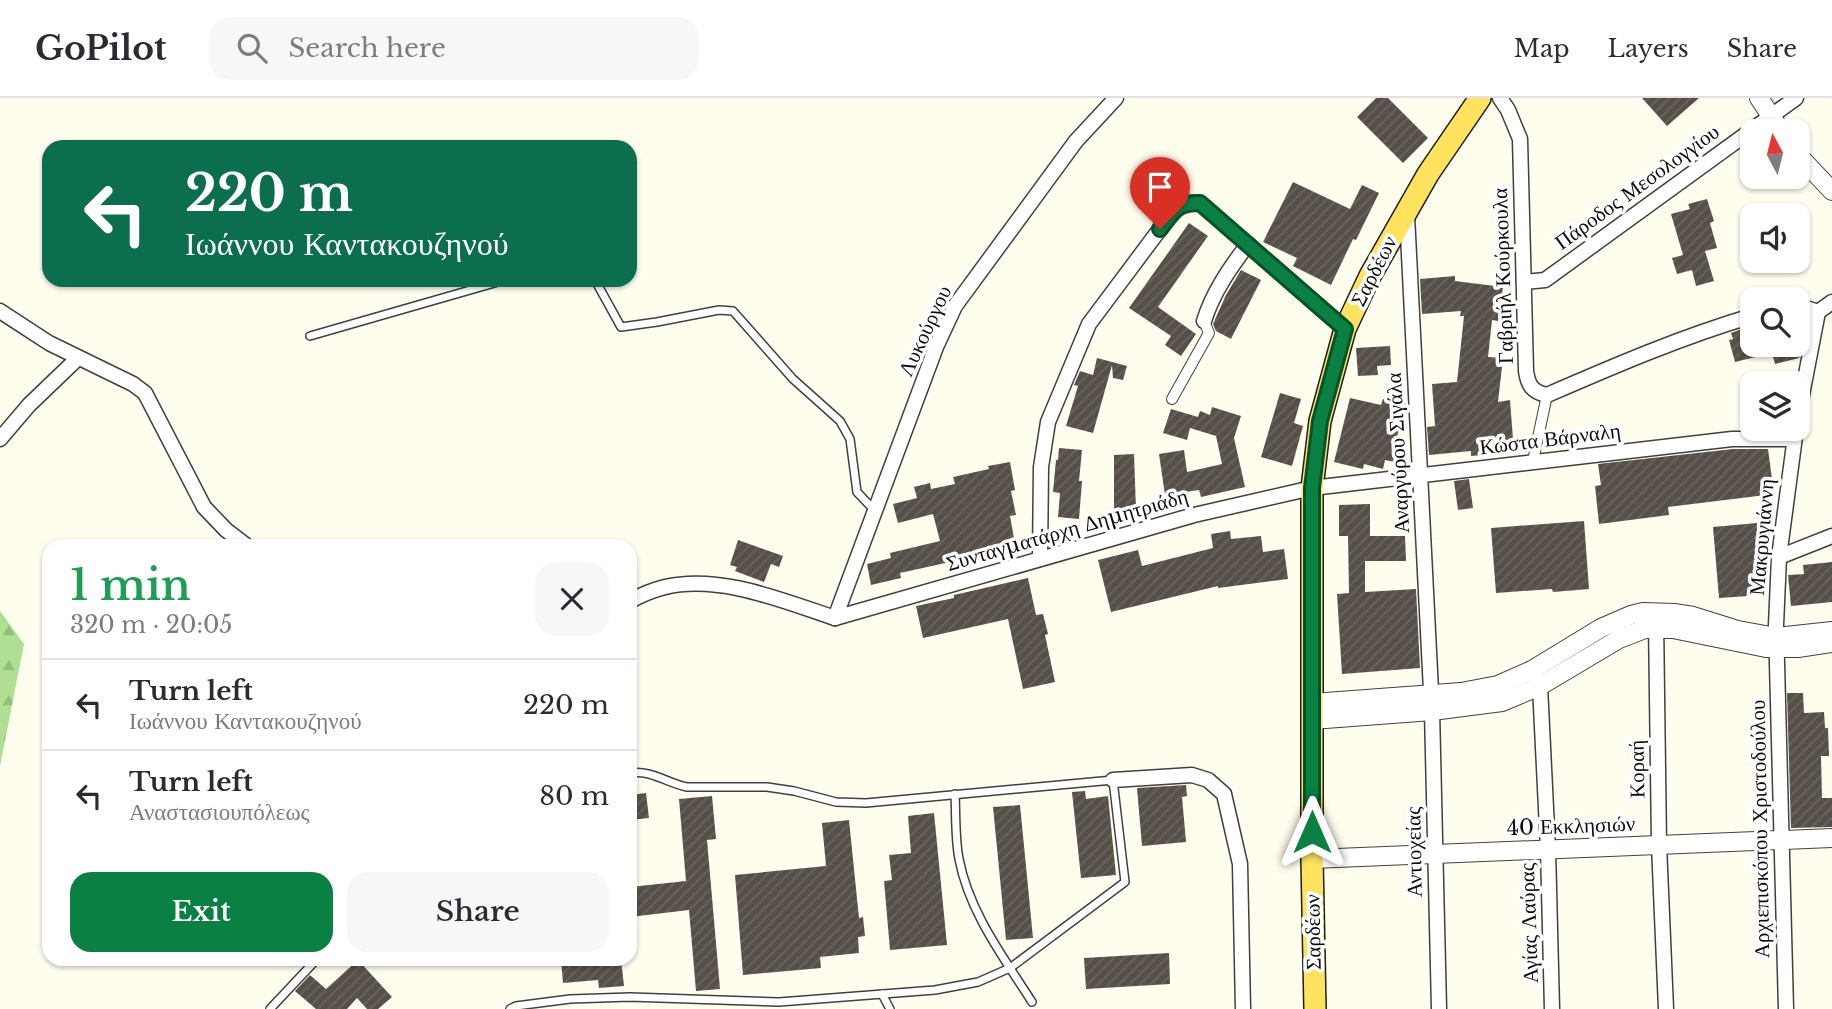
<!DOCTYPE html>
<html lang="en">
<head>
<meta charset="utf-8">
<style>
  body { margin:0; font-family:"Libre Baskerville",serif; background:#f7f7f7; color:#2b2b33; height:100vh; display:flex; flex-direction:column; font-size:26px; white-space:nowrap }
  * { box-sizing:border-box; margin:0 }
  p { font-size:23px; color:#7c7c81 }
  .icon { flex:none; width:38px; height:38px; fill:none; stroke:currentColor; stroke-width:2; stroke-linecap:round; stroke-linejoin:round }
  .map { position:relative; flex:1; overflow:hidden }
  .side { position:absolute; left:42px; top:441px; width:595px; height:427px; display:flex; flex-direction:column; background:#fff; border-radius:21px; box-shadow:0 2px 5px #0004 }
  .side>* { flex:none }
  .hud { position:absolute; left:42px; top:42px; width:595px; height:147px; border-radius:21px; box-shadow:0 2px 5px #0004; background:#0b6e4f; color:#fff; overflow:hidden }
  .needle { width:46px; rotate:353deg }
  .fabs { position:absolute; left:1740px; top:21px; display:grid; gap:14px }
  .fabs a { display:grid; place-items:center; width:70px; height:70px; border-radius:14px; background:#fff; box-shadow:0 2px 5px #0004; font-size:35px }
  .pin { position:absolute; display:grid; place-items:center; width:60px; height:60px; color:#fff; margin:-72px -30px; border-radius:50% 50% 50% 0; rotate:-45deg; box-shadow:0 0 7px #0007 }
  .pin .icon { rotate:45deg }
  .me { position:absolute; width:77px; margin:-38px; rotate:0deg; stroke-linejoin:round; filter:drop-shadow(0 0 5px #0008) }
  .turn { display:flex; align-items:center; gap:24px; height:147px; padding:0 28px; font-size:32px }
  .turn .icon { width:91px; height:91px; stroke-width:2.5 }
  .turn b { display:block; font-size:49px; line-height:60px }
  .round { display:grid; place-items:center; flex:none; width:74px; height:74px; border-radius:21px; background:#f7f7f7 }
  .head { display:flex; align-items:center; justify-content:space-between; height:119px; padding:0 28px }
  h1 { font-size:42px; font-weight:600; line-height:52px; color:#1e9e55 }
  .button { display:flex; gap:14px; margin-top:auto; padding:14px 28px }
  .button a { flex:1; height:80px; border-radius:21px; background:#0b8043; color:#fff; font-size:28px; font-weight:600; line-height:80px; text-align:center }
  .button a+a { background:#f7f7f7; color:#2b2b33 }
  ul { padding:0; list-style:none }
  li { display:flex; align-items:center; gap:21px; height:91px; padding:0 28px; border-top:2px solid #e1e1e2 }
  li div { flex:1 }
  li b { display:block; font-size:26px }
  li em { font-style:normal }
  header { display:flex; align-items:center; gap:42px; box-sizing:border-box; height:98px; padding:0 35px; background:#fff; border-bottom:2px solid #e1e1e2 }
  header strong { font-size:33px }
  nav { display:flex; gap:38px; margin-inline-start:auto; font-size:24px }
  .search { width:490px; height:63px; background:#f7f7f7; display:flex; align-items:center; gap:18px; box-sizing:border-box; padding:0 24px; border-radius:21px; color:#7c7c81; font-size:26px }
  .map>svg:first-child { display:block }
</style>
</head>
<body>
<header>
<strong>GoPilot</strong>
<div class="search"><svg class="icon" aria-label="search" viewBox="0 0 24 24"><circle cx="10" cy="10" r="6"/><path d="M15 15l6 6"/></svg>Search here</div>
<nav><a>Map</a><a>Layers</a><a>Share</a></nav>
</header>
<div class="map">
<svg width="1832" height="911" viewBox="0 0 1832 911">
  <defs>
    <pattern id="forest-firs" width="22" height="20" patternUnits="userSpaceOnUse" patternTransform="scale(1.75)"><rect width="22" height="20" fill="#afdf92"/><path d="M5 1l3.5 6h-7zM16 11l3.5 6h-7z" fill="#95be7d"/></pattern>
    <pattern id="building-hatch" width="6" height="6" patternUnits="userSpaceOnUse" patternTransform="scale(1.75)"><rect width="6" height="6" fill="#574f49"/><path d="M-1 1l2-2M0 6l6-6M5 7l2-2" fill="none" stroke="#6a645f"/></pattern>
  </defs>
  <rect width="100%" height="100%" fill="#fffdee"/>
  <path fill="url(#forest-firs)" d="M 0,513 L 24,546 L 0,668 Z"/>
  <g fill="url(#building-hatch)">
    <path d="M 1376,0 L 1388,0 L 1428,40 L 1403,65 L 1357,19 Z"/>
    <path d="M 1642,0 L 1699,0 L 1667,28 Z"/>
    <path d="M 1293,84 L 1350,111 L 1362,87 L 1379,95 L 1356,142 L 1353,141 L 1331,187 L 1293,168 L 1297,160 L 1263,144 Z"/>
    <path d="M 1707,101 L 1714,123 L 1710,125 L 1717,150 L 1705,153 L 1714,183 L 1696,188 L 1692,172 L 1677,176 L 1672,160 L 1683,157 L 1671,116 L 1690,111 L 1688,106 Z"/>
    <path d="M 1189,125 L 1208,138 L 1158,209 L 1196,236 L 1181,258 L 1165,247 L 1171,238 L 1129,210 Z"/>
    <path d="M 1241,172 L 1261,182 L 1231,241 L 1216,233 L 1213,226 L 1226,197 Z"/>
    <path d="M 1455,178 L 1455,183 L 1503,189 L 1498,223 L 1492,222 L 1488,259 L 1503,260 L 1498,304 L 1510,302 L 1514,354 L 1471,358 L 1471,353 L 1429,357 L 1427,329 L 1435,328 L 1432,286 L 1457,284 L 1464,218 L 1460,218 L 1461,213 L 1422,216 L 1420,181 Z"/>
    <path d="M 1742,231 L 1742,233 L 1752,231 L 1752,247 L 1802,247 L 1799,260 L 1775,266 L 1772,255 L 1735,264 L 1729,242 L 1733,241 L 1731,235 Z"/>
    <path d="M 1390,248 L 1391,267 L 1377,268 L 1378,277 L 1358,278 L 1356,250 Z"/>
    <path d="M 1097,260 L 1127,268 L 1123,282 L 1113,280 L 1112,267 L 1093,335 L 1066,328 L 1078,288 L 1074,287 L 1080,273 L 1093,277 Z"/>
    <path d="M 1280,295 L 1301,301 L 1294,325 L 1303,328 L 1292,368 L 1261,359 Z"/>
    <path d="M 1350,300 L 1381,307 L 1383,301 L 1406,306 L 1397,339 L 1405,341 L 1399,365 L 1385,362 L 1383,371 L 1364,366 L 1363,371 L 1334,364 Z"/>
    <path d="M 1212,309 L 1241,318 L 1234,340 L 1245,389 L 1201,399 L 1199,392 L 1165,397 L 1159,356 L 1184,352 L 1187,374 L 1222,366 L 1216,338 L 1190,330 L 1187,342 L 1163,335 L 1171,311 L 1198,319 L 1200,313 L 1210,317 Z"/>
    <path d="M 1059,350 L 1082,352 L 1079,383 L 1082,383 L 1079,421 L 1058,419 L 1060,395 L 1053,394 L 1056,362 L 1058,362 Z"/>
    <path d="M 1733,351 L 1768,351 L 1774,396 L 1668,409 L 1669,417 L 1599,426 L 1595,388 L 1601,387 L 1598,366 Z"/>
    <path d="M 1134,356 L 1136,412 L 1114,413 L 1114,357 Z"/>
    <path d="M 1010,364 L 1015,392 L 1011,393 L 1016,417 L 1010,418 L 1015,446 L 994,449 L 949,459 L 950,464 L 900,475 L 901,480 L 871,487 L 867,466 L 891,460 L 890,455 L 940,443 L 933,416 L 898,425 L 893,406 L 917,400 L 914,389 L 930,385 L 931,391 L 955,386 L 953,379 L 989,371 L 988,368 Z"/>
    <path d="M 1469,381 L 1473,410 L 1458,412 L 1454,383 Z"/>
    <path d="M 1370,406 L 1370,438 L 1405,438 L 1406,463 L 1365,463 L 1365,494 L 1416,491 L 1420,570 L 1342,576 L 1337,496 L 1349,495 L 1348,438 L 1339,438 L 1339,407 Z"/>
    <path d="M 1584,423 L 1589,491 L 1553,494 L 1552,491 L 1496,495 L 1491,430 Z"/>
    <path d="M 1757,425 L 1763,497 L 1719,500 L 1713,429 Z"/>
    <path d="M 1230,433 L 1231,441 L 1261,438 L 1263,454 L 1284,451 L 1288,481 L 1218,490 L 1218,488 L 1111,514 L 1098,462 L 1138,452 L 1142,468 L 1213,450 L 1211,436 Z"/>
    <path d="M 738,442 L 783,458 L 779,469 L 771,466 L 764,484 L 735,473 L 737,469 L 730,467 Z"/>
    <path d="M 1832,464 L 1832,504 L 1791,508 L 1788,477 L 1804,476 L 1803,467 Z"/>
    <path d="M 1028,480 L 1036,517 L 1043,516 L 1048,536 L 1045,537 L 1055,584 L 1023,591 L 1008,521 L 923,540 L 916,508 L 954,500 L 954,497 Z"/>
    <path d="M 1787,595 L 1803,595 L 1804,615 L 1824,614 L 1825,630 L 1828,630 L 1829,658 L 1821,658 L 1822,700 L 1832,700 L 1832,729 L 1791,730 Z"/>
    <path d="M 1186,687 L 1187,698 L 1182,699 L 1186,744 L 1142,748 L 1137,690 Z"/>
    <path d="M 1085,693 L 1086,701 L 1108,698 L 1116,777 L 1081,780 L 1072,694 Z"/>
    <path d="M 646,695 L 649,720 L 630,722 L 630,697 Z"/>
    <path d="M 712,698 L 716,741 L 707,742 L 720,891 L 696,893 L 689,812 L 630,819 L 630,789 L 686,783 L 679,701 Z"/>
    <path d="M 1020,707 L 1033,840 L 1006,842 L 993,709 Z"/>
    <path d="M 934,715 L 947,847 L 890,852 L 884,783 L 892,782 L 889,757 L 911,755 L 908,718 Z"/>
    <path d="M 849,722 L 859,820 L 863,819 L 865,838 L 858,839 L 859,855 L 820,859 L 821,870 L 743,877 L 735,777 L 826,768 L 822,725 Z"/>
    <path d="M 1169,855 L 1170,886 L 1086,891 L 1084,860 Z"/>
    <path d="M 561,861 L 621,861 L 624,888 L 599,890 L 598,882 L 563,885 Z"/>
    <path d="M 358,862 L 392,899 L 378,911 L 367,911 L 357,900 L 347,911 L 316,911 L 295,893 L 310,877 L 326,891 Z"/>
  </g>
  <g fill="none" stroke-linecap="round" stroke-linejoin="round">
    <g stroke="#404040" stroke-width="10">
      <g id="service">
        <path d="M 595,182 L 621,229 L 657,224 L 719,212 L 733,213 L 793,281 L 840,323 L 850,341 L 857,394 L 875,413"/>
        <path d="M 310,238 L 505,182"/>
        <path d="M 955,696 C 956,717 955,740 959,761 C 969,814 1004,860 1032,904"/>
        <path d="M 882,896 L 890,911"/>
        <path d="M 270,911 L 317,861"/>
        <path d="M 510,911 L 516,908 L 570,901 L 630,899 L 779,904 L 935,892 L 978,884 L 1010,870 L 1125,784 L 1113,682 L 866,705 L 836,704 L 794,693 L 767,689 L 687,689 C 667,685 652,672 630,675"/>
      </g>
    </g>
    <g stroke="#404040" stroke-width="12">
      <g id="pedestrian">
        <path d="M 1172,301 L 1209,235 L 1204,223"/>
        <path d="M 1533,363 L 1547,297"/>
      </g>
    </g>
    <g stroke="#404040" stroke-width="17">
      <g id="minor">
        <path d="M 1500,0 L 1508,12 L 1520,41 L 1526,273 C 1528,287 1532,294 1547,297 C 1614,268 1681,239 1752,218"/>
        <path d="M 1407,117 L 1432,613 L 1439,911"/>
        <path d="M 1524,184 L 1545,182 L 1796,0"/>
        <path d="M 1797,207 L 1818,214"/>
        <path d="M 0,213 L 49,245 L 133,286 L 145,295 L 204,409 L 226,432 L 247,448"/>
        <path d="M 1818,214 L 1832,204"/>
        <path d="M 1204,223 C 1213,194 1230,170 1248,146"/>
        <path d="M 1797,323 L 1818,214"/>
        <path d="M 0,341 L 29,307 L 78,260"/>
        <path d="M 1779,459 L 1832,438"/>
        <path d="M 1040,461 L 1041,369 L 1048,324 L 1089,226 L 1175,111 L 1187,105 L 1200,105 L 1345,231"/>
        <path d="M 630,503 C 641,497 653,492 665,489 C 720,476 783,503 835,520"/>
        <path d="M 835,520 L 1194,417 L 1312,390 L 1732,341 L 1794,341"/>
        <path d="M 835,520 L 936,249 L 955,208 L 1076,43 L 1116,0"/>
        <path d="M 1656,522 L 1659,747 L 1666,911"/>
        <path d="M 1532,572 L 1540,588 L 1548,751 L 1552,911"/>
        <path d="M 1113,682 L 1192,677 L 1208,682 L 1224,696 L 1240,766 L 1243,911"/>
        <path d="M 1786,911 L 1776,527 L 1779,459 L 1796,331"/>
      </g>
    </g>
    <g stroke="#404040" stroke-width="20">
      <g id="tertiary">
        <path d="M 1759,0 L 1781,33"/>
        <path d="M 1797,56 L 1832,93"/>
        <path d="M 1312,605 L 1461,594 L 1498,587 L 1532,572 L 1601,530 L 1631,517 L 1643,514 L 1674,515 L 1693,518 L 1738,532 L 1776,539 L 1832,533"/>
        <path d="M 1312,622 L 1432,613 L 1502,604 L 1540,588 L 1619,541 L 1645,531 L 1673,531 L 1766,550 L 1798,550 L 1832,545"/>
        <path d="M 1312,761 L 1832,740"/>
      </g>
    </g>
    <g stroke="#1e1e1e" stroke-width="24">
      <path id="primary" d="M 1315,911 L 1312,761 L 1312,390 L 1320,323 L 1345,231 L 1370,178 L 1428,76 L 1480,0"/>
    </g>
    <use href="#service" stroke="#fff" stroke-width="7"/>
    <use href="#pedestrian" stroke="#fff" stroke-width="10"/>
    <use href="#minor" stroke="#fff" stroke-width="14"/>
    <use href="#tertiary" stroke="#fff" stroke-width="18"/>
    <use href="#primary" stroke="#ffe35e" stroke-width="21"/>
  </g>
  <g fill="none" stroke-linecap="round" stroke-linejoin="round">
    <g stroke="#07532c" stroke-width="18">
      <path id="route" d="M 1160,131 C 1174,113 1176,105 1200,105 L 1345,231 L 1320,323 L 1312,390 L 1312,734"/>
    </g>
    <use href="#route" stroke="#0b8043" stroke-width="12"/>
  </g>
  <g text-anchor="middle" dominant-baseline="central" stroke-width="7" stroke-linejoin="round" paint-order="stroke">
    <g font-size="21" fill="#0d0d0d" stroke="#fff">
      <text transform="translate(1637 89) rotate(-36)">Πάροδος Μεσολογγίου</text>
      <text transform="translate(1374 173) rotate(-63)">Σαρδέων</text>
      <text transform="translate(1503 178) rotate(-92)">Γαβριήλ Κούρκουλα</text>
      <text transform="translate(925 233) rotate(-65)">Λυκούργου</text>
      <text transform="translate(1550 341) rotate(-7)">Κώστα Βάρναλη</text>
      <text transform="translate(1398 355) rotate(-93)">Αναργύρου Σιγάλα</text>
      <text transform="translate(1067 432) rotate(-16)">Συνταγματάρχη Δημητριάδη</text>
      <text transform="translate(1762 439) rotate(-85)">Μακρυγιάννη</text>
      <text transform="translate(1637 671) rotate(-91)">Κοραή</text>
      <text transform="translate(1571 728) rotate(-2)">40 Εκκλησιών</text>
      <text transform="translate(1760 731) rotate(-91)">Αρχιεπισκόπου Χριστοδούλου</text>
      <text transform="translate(1414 754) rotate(-91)">Αντιοχείας</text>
      <text transform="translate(1529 825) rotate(-92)">Αγίας Λαύρας</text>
      <text transform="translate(1313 834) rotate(-91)">Σαρδέων</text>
    </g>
  </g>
</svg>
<div class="fabs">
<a><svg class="needle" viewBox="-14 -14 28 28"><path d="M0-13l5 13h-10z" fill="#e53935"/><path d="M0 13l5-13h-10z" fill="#7c7c81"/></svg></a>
<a><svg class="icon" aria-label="sound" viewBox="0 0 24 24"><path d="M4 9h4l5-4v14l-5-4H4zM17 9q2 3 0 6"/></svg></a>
<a><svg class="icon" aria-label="search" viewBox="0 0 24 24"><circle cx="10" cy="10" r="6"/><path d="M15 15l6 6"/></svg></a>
<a><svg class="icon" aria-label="layers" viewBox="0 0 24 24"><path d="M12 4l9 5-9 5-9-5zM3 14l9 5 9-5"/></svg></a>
</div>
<div class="pin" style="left:1160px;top:131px;background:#d93025"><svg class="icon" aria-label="arrive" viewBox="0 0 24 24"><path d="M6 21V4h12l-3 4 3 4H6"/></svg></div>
<svg class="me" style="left:1312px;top:734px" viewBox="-20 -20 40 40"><path d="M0-17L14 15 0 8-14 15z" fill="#0b8043" stroke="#fff" stroke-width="4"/></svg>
<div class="hud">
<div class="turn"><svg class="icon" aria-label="left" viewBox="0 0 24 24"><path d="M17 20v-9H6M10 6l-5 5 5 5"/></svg><div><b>220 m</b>Ιωάννου Καντακουζηνού</div></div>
</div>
<section class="side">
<div class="head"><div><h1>1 min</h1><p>320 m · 20:05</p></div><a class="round"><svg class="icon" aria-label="close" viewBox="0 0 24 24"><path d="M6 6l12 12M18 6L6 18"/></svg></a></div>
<ul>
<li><svg class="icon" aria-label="left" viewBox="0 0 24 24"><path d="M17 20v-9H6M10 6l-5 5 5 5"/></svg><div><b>Turn left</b><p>Ιωάννου Καντακουζηνού</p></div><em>220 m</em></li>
<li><svg class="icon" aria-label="left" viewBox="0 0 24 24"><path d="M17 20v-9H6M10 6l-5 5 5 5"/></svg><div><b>Turn left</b><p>Αναστασιουπόλεως</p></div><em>80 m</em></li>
</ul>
<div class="button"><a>Exit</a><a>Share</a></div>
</section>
</div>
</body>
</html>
